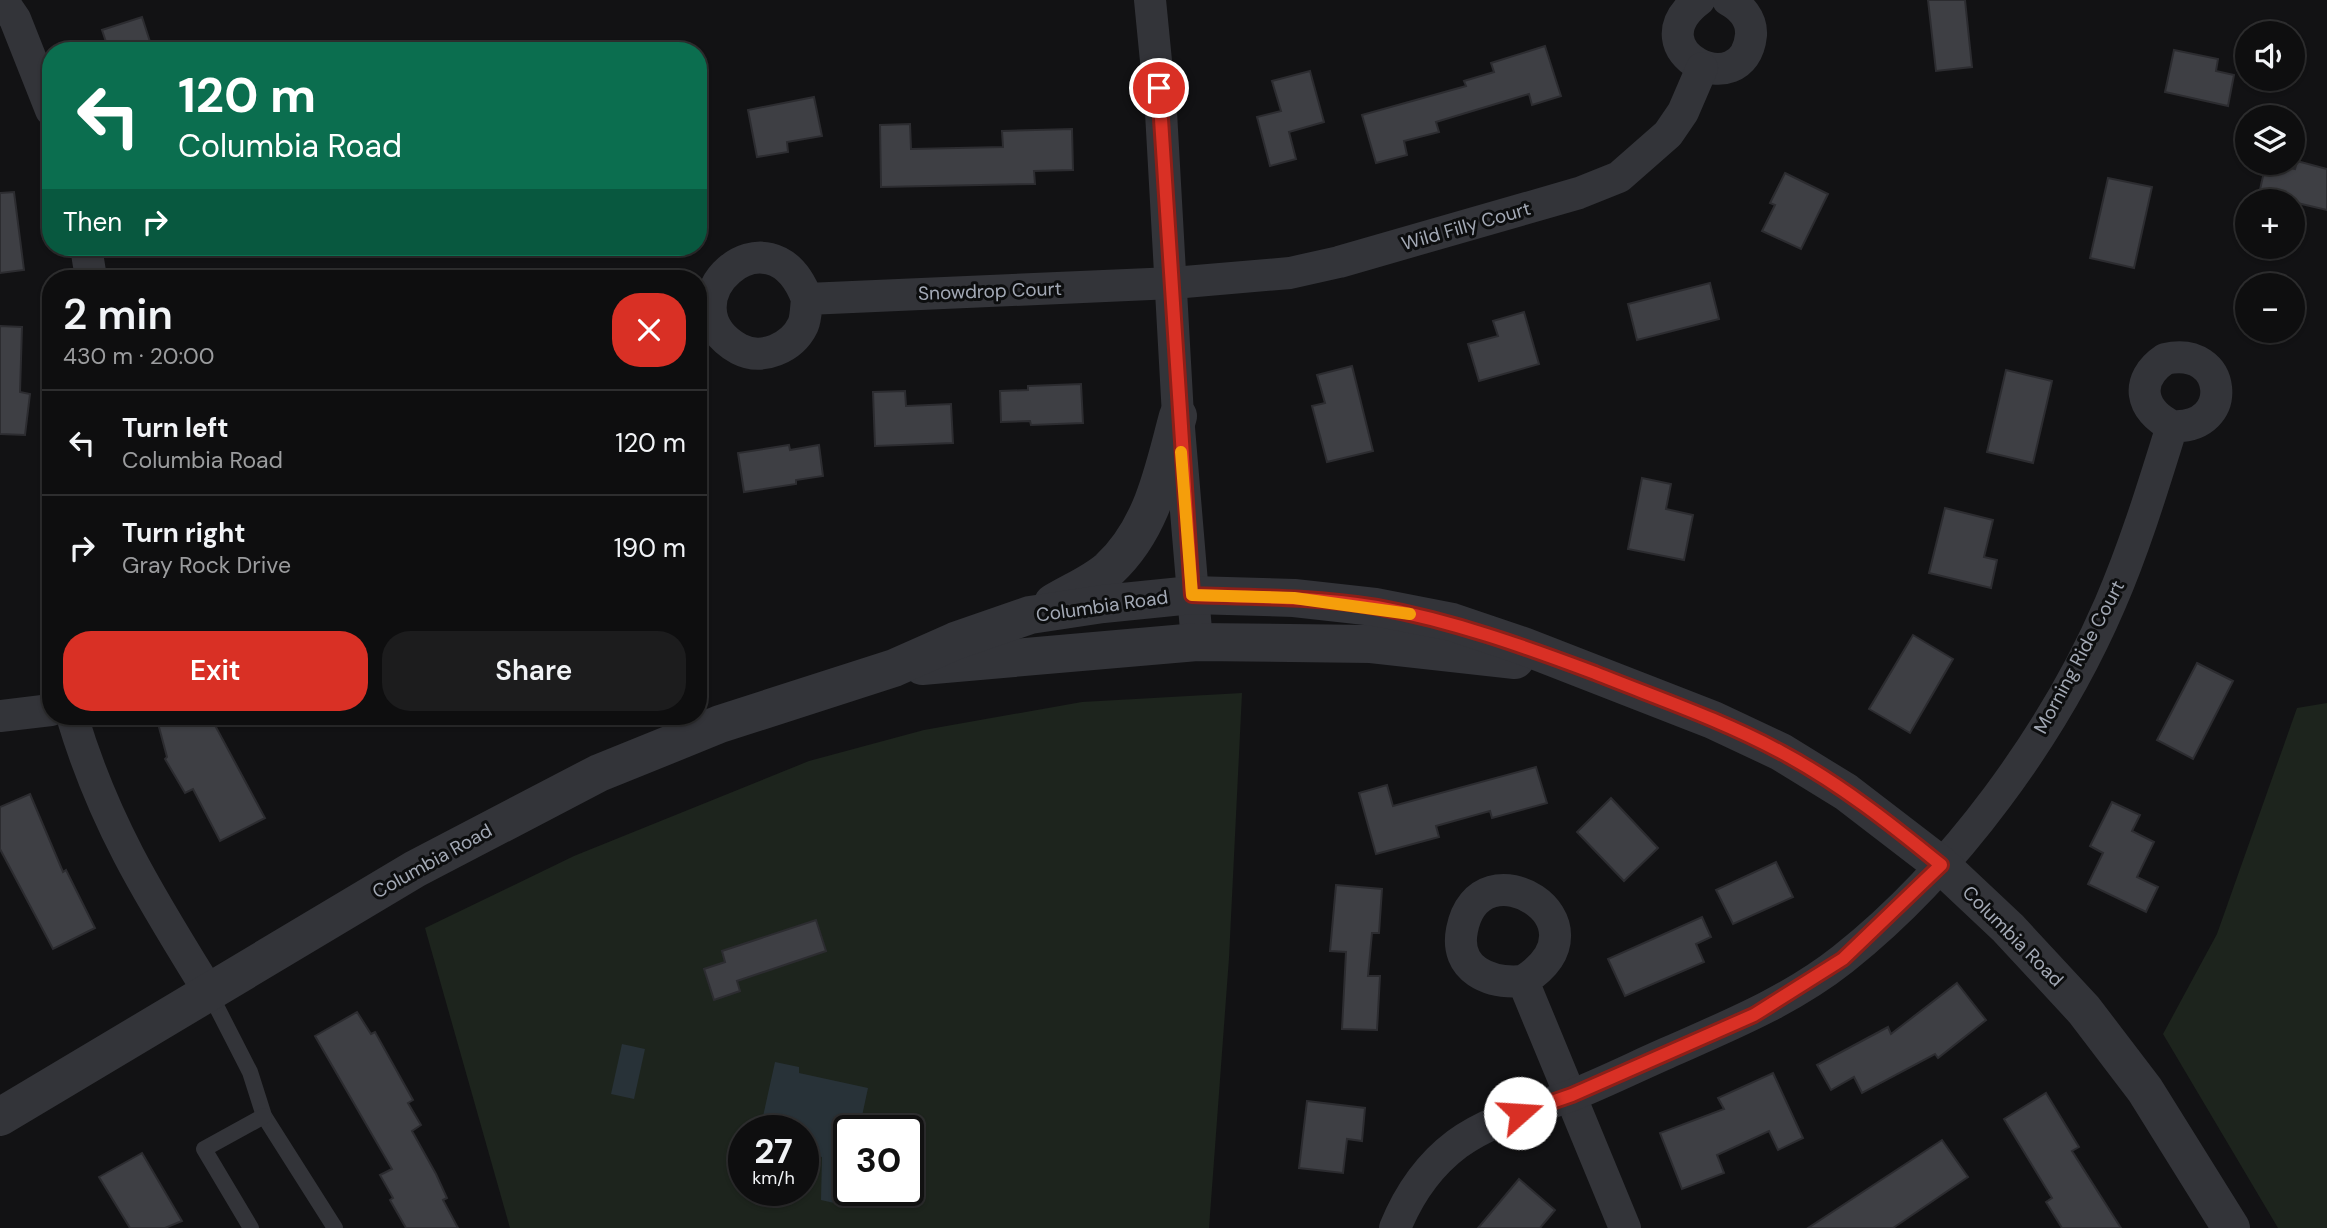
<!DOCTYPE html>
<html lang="en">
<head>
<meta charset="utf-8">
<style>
  body { margin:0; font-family:"DM Sans",sans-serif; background:#1c1c1d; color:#f1f3f6; height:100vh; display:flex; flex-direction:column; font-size:26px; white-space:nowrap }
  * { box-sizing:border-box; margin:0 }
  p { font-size:23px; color:#9b9c9e }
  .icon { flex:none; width:38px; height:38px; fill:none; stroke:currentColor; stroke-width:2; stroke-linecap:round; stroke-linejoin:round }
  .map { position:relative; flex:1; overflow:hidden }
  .panel { position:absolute; left:42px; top:270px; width:665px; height:455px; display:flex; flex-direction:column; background:#0e0e0f; border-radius:28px; box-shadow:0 2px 5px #0004,0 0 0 2px #2e2e2f }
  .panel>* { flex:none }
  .guide { position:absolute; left:42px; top:42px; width:665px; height:214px; border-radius:28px; box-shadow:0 2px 5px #0004,0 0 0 2px #2e2e2f; background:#0b6e4f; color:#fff; overflow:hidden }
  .tools { position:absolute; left:2235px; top:21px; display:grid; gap:14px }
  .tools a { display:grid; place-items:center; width:70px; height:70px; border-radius:50%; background:#0e0e0f; box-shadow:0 2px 5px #0004,0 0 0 2px #2e2e2f; font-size:35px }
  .speed { position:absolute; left:728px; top:1115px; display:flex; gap:14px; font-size:35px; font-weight:700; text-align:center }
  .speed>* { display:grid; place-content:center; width:91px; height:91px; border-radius:50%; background:#0e0e0f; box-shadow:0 2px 5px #0004,0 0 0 2px #2e2e2f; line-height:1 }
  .speed small { font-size:18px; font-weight:400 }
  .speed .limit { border:4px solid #111; border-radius:10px; background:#fff; color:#111 }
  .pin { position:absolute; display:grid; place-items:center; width:60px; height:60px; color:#fff; margin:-30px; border:4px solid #fff; border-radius:50%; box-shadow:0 2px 7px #0007 }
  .me { position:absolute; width:77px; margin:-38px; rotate:71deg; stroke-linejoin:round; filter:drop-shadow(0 0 5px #0008) }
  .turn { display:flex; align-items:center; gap:24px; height:147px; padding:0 21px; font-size:32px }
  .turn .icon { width:91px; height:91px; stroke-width:2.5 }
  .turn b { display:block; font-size:49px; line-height:60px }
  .then { display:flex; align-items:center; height:66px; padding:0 21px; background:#0003; gap:14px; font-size:26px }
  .round { display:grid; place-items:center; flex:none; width:74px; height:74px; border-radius:28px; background:#1c1c1d }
  .overview { display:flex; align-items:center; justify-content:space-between; height:119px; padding:0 21px }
  h1 { font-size:42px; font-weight:600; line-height:52px }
  .button { display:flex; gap:14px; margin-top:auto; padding:14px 21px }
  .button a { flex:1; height:80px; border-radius:28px; background:#d93025; color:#fff; font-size:28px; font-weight:600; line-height:80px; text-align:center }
  .button a+a { background:#1c1c1d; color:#f1f3f6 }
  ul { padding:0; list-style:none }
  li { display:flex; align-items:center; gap:21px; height:105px; padding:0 21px; border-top:2px solid #2e2e2f }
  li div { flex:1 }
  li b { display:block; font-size:26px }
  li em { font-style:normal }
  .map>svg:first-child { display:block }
</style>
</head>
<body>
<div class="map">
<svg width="2327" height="1228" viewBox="0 0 2327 1228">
  <rect width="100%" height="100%" fill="#121214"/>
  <g fill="#1d241d" fill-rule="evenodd">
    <path d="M 1242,693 L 1229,958 L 1209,1228 L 510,1228 L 425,928 L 574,856 L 809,761 L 924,730 L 1082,702 ZM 744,1130 L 803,1130 L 803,1190 L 744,1190 ZM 849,1130 L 908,1130 L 908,1190 L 849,1190 Z"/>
    <path d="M 2327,703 L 2327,1228 L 2278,1228 L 2163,1034 L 2217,934 L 2297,708 Z"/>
  </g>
  <g fill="#283238">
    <path d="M 622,1044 L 645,1049 L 634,1099 L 611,1094 Z"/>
    <path d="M 775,1062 L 799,1067 L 799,1073 L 868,1088 L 859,1130 L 849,1130 L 849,1180 L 843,1205 L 821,1200 L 822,1157 L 803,1153 L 803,1130 L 760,1130 Z"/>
  </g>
  <g fill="#3e3f44" stroke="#2c2c30" stroke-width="2">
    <path d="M 1928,0 L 1965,0 L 1972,67 L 1936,71 Z"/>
    <path d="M 142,17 L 153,51 L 109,51 L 102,30 Z"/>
    <path d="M 1545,46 L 1561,96 L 1532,105 L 1529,94 L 1436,122 L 1439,132 L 1404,141 L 1407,155 L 1376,163 L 1362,115 L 1466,86 L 1464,81 L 1494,72 L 1491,63 Z"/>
    <path d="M 2174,50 L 2218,59 L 2216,71 L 2234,75 L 2228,106 L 2165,92 Z"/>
    <path d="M 1310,71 L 1324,122 L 1289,132 L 1296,159 L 1270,166 L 1257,117 L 1281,111 L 1272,81 Z"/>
    <path d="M 814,97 L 822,136 L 787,142 L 788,152 L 757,157 L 748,110 Z"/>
    <path d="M 910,124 L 911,149 L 1003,147 L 1002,131 L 1072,129 L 1073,170 L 1034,171 L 1035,184 L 881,187 L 880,125 Z"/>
    <path d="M 2297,161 L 2327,169 L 2327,210 L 2259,194 L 2266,163 L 2295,169 Z"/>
    <path d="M 1785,173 L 1828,194 L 1801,249 L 1762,231 L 1775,205 L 1770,203 Z"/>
    <path d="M 2108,178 L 2152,187 L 2134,268 L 2090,258 Z"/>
    <path d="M 14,192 L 24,270 L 0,273 L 0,193 Z"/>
    <path d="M 1710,283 L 1719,319 L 1637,340 L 1628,304 Z"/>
    <path d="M 1524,312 L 1539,364 L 1479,381 L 1468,344 L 1498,336 L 1493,321 Z"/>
    <path d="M 0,326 L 22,327 L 20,392 L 30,394 L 25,435 L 0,434 Z"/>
    <path d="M 1352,366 L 1373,451 L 1327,462 L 1312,406 L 1325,403 L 1317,375 Z"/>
    <path d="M 2006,370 L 2052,381 L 2033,463 L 1987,452 Z"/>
    <path d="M 1081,384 L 1083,423 L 1031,425 L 1030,421 L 1001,422 L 1000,391 L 1028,390 L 1028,386 Z"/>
    <path d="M 905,391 L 906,406 L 951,404 L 953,443 L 875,446 L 873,392 Z"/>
    <path d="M 789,445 L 790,450 L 819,445 L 823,476 L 796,480 L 796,484 L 744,492 L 738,453 Z"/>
    <path d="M 1642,478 L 1671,484 L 1666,509 L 1693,515 L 1684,560 L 1628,549 Z"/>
    <path d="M 1945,508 L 1993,520 L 1984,557 L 1997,560 L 1991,588 L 1929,573 Z"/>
    <path d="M 1913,635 L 1953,659 L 1910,733 L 1869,709 Z"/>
    <path d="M 2197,663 L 2233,681 L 2193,759 L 2157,740 Z"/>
    <path d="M 156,716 L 210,716 L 265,818 L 220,841 L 193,789 L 185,793 L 165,759 L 167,757 Z"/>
    <path d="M 1536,767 L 1547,803 L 1492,818 L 1490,811 L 1436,826 L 1439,837 L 1376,854 L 1359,793 L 1387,785 L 1393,806 Z"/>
    <path d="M 30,794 L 63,872 L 66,870 L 95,928 L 53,949 L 0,849 L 0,807 Z"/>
    <path d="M 1611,798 L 1658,848 L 1624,881 L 1577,832 Z"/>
    <path d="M 2112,802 L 2140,815 L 2132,831 L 2154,842 L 2137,877 L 2158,887 L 2146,912 L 2088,884 L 2103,853 L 2090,846 Z"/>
    <path d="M 1776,862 L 1793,897 L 1733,924 L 1716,890 Z"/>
    <path d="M 1336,885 L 1382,889 L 1379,933 L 1372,933 L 1368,976 L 1380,976 L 1377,1030 L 1342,1029 L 1346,952 L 1330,951 Z"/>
    <path d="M 1702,917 L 1711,937 L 1696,944 L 1704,962 L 1625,996 L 1608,959 Z"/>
    <path d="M 816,920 L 826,951 L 737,981 L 740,991 L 714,1000 L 704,969 L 725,962 L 722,951 Z"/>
    <path d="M 1957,983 L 1986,1020 L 1938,1058 L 1935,1054 L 1862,1093 L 1854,1077 L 1831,1090 L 1817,1065 L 1888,1027 L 1891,1034 Z"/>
    <path d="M 357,1012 L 371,1034 L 375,1032 L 413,1100 L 408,1103 L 421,1125 L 412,1131 L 436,1174 L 447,1198 L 443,1200 L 458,1228 L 406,1228 L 390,1200 L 393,1198 L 380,1175 L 392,1169 L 315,1036 Z"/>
    <path d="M 1773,1073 L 1803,1138 L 1778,1150 L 1769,1131 L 1717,1155 L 1724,1173 L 1682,1189 L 1660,1133 L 1724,1109 L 1718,1098 Z"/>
    <path d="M 2046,1093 L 2079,1147 L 2072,1151 L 2121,1228 L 2062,1228 L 2046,1202 L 2052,1198 L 2004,1119 Z"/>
    <path d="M 1307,1101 L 1365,1108 L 1362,1141 L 1347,1139 L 1343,1173 L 1299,1168 Z"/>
    <path d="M 1942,1140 L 1968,1177 L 1893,1228 L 1808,1228 Z"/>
    <path d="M 142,1153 L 182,1221 L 165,1228 L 130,1228 L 99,1177 Z"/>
    <path d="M 1519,1179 L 1555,1210 L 1540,1228 L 1478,1228 Z"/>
  </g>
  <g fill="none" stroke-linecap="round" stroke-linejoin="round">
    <g stroke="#333439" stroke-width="16">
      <path d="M 209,992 L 250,1072 L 264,1116 L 335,1228"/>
      <path d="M 251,1228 L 204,1149 L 264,1116"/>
    </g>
    <g stroke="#333439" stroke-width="32">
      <path d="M 2,0 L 15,19 L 51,110"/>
      <path d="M 1150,0 L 1161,112 L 1178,416 L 1197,642"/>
      <path d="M 1699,0 C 1632,51 1744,106 1751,35 C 1752,19 1741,7 1728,0"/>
      <path d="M 86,247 L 91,278"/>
      <path d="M 807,299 C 806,307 806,318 803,325 C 792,348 762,361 739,349 C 659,304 770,200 807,299 L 1173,283 L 1290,273 L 1339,262 L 1579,193 L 1619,177 L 1668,134 L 1683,112 L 1702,68"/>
      <path d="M 0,716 L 51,710"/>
      <path d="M 72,716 C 104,824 151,898 209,992"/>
      <path d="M 1523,981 C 1490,984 1454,970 1462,930 C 1479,840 1616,922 1523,981 L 1625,1228"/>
      <path d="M 1395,1228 C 1408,1196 1429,1165 1457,1144 C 1491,1119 1532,1110 1570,1096 C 1603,1083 1635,1067 1667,1053 C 1728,1026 1790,1001 1843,959 C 1954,871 2054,734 2110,604 C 2135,546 2153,487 2172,426 C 2140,410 2134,380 2165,359 C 2228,344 2236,430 2172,426"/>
    </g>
    <g stroke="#333439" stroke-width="38">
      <path d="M 1053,603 C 1071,592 1093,583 1109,569 C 1153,528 1163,471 1178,416"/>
      <path d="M 922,666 L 1197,642 L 1371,644 L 1515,660"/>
      <path d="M 0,1117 L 415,869 L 599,773 L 720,724 L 894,668 L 955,641 L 1030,615 L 1103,604 L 1192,595 L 1294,598 L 1375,607 L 1452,622 L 1523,646 L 1713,720 L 1781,752 L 1846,792 L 1941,865 L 2008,928 L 2084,1010 L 2145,1090 L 2231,1228"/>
    </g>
  </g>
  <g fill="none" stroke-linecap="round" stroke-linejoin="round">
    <g stroke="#8d1f18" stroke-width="18">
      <path id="route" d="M 1159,88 L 1192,595 C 1254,597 1316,597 1377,607 C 1453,621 1523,646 1595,673 C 1657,698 1722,720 1781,752 C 1839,783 1891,824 1941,865 L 1843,959 L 1754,1015 L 1572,1095 L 1520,1113"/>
    </g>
    <use href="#route" stroke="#d93025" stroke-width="12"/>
    <path stroke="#f59e0b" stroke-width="12" d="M 1181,452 L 1192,595 L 1294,598 L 1410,614"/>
  </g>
  <g text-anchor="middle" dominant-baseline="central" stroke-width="6" stroke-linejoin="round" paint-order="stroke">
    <g font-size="19" fill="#a3a9b5" stroke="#0d0e0f">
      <text transform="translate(1466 226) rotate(-16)">Wild Filly Court</text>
      <text transform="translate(990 291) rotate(-2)">Snowdrop Court</text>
      <text transform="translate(1102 606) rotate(-8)">Columbia Road</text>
      <text transform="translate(2079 657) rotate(-62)">Morning Ride Court</text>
      <text transform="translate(432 861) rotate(-29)">Columbia Road</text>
      <text transform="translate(2013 936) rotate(45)">Columbia Road</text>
    </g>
  </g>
</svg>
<div class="tools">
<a><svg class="icon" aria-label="sound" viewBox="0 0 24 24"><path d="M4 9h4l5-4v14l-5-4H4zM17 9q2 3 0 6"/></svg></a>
<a><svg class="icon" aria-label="layers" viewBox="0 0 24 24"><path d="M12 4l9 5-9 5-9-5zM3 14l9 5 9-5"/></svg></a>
<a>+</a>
<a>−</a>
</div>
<div class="speed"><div>27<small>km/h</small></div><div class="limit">30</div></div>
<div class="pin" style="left:1159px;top:88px;background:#d93025"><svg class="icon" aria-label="arrive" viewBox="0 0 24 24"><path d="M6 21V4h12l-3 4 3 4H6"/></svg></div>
<svg class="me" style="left:1520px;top:1113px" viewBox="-20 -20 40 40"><circle r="19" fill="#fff"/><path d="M0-13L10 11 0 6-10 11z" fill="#d93025"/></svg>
<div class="guide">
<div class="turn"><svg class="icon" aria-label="left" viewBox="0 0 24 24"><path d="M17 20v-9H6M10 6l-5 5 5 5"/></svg><div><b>120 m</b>Columbia Road</div></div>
<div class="then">Then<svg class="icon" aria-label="right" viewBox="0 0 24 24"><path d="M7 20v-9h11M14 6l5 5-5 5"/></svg></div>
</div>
<section class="panel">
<div class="overview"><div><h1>2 min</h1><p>430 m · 20:00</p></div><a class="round" style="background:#d93025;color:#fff"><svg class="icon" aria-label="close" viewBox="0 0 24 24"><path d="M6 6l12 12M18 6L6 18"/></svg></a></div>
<ul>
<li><svg class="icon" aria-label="left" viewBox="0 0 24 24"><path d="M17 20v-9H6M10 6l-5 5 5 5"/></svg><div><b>Turn left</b><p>Columbia Road</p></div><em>120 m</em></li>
<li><svg class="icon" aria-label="right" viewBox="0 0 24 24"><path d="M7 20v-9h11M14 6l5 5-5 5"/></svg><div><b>Turn right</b><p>Gray Rock Drive</p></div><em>190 m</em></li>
</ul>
<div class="button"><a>Exit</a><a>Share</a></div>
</section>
</div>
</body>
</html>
